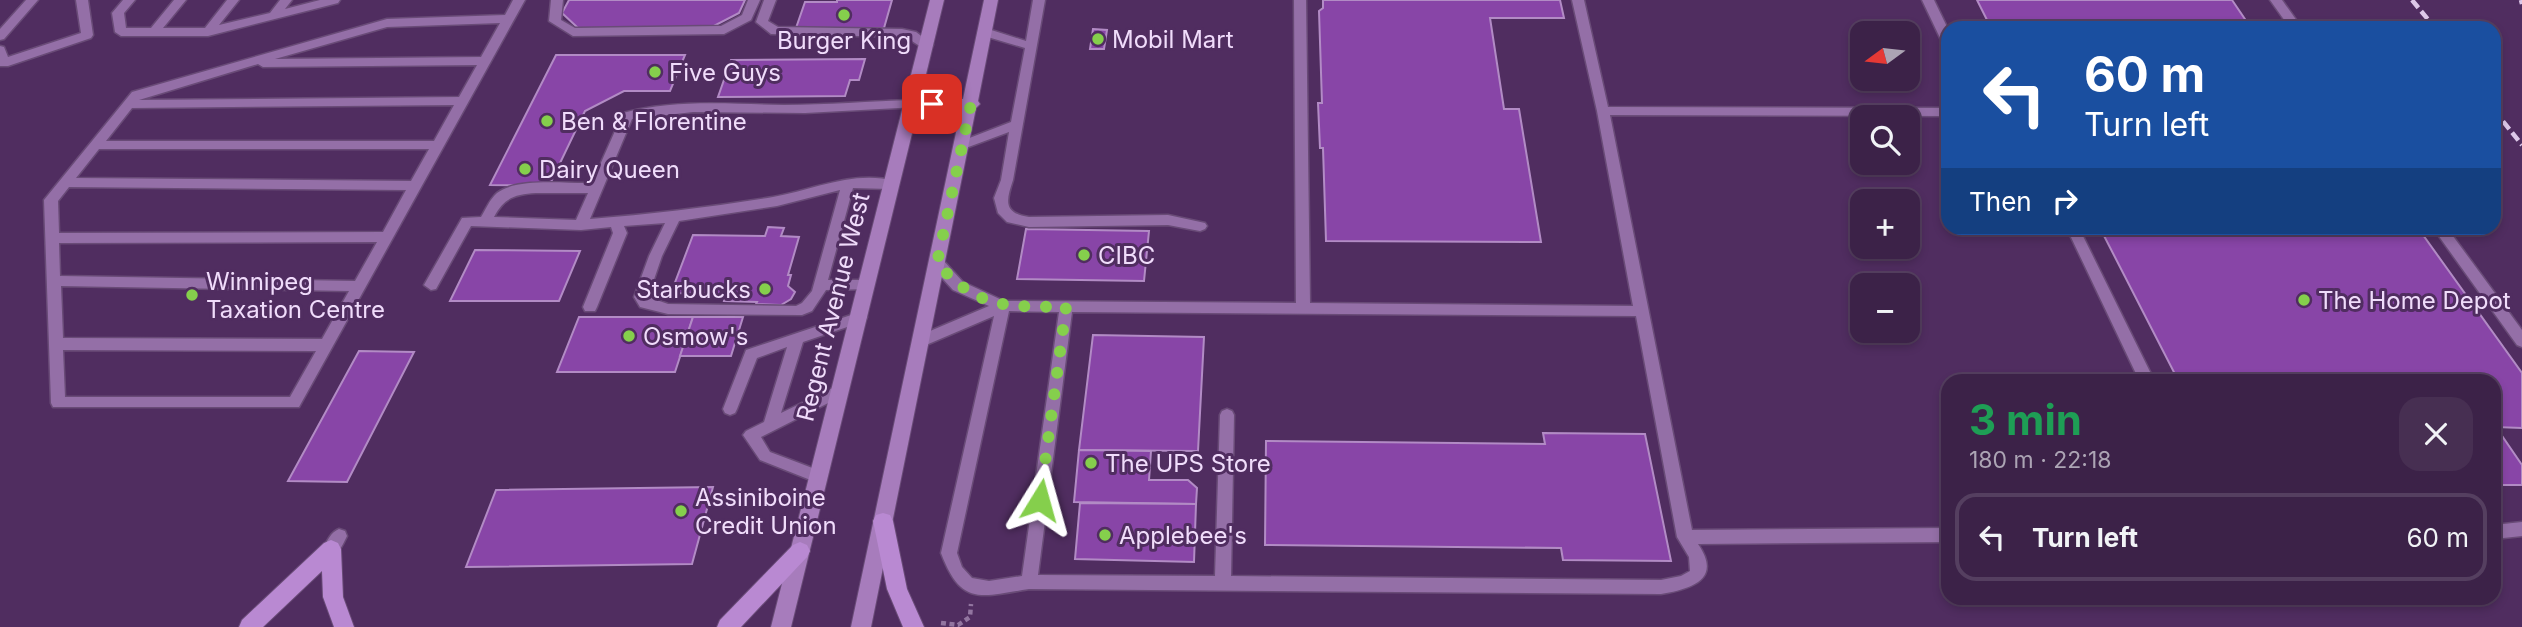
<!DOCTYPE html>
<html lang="en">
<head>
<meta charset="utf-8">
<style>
  body { margin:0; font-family:Inter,sans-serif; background:#472f52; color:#f1f3f6; height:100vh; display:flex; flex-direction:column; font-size:26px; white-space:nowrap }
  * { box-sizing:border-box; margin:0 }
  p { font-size:23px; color:#aca4b4 }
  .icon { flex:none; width:38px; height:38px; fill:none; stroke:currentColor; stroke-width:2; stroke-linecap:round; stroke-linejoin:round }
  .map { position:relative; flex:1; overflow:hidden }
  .sheet { position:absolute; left:1941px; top:374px; width:560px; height:231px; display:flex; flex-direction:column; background:#3c2248; border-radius:21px; box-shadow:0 4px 10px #0003,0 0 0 2px #553f60 }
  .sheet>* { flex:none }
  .hud { position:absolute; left:1941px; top:21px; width:560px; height:214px; border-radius:21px; box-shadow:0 4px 10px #0003,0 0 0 2px #553f60; background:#1a4fa0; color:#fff; overflow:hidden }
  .needle { width:46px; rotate:255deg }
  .buttons { position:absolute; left:1850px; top:21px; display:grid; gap:14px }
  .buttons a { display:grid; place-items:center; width:70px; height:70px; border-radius:14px; background:#3c2248; box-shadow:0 4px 10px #0003,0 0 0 2px #553f60; font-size:35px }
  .pin { position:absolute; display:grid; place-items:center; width:60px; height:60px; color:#fff; margin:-30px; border-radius:14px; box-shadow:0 4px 10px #0006 }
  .me { position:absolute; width:77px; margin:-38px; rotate:8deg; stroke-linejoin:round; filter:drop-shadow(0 0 5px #0008) }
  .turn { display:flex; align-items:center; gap:24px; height:147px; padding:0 28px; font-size:32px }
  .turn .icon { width:91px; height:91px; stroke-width:2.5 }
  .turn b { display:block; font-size:49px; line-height:60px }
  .then { display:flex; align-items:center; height:66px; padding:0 28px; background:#0003; gap:14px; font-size:26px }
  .round { display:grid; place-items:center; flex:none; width:74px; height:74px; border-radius:21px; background:#472f52 }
  .summary { display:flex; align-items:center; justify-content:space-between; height:119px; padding:0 28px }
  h1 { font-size:42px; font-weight:700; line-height:52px; color:#1e9e55 }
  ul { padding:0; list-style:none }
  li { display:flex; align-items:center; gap:21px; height:88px; margin:0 14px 10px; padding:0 14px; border:4px solid #553f60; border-radius:21px }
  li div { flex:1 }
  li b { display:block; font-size:26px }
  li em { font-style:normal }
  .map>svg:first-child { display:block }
</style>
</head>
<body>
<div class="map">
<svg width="2522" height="627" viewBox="0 0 2522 627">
  <rect width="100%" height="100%" fill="#502d60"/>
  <g fill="#8845a7" stroke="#b28bc5" stroke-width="2">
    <path d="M 569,0 L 745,0 L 739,13 L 710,28 L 578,28 L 562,13 Z"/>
    <path d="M 837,0 L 892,0 L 884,28 L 796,28 L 805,2 L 837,2 Z"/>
    <path d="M 1323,0 L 1560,0 L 1564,18 L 1490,18 L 1504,109 L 1519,109 L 1541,242 L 1326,241 L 1323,148 L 1320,148 L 1318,103 L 1322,103 L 1319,11 L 1323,8 Z"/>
    <path d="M 1977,0 L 2232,0 L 2251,28 L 1991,28 Z"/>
    <path d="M 1093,29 L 1107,30 L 1104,49 L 1090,49 Z"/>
    <path d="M 556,55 L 685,55 L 670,91 L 624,91 L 585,111 L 549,186 L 490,185 Z"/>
    <path d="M 865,59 L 859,80 L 850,80 L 845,96 L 718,97 L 731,60 Z"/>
    <path d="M 768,227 L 784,228 L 781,236 L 799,237 L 788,275 L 791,275 L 788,286 L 795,292 L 791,299 L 781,305 L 756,304 L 757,302 L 724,301 L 726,294 L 671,293 L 693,235 L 765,236 Z"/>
    <path d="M 2100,228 L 2418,228 L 2522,373 L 2522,428 L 2496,427 L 2522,465 L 2522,485 L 2494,485 L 2494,382 L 2179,382 Z"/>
    <path d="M 1026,229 L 1149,231 L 1144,281 L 1017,279 Z"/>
    <path d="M 475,250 L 580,251 L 559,301 L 450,301 Z"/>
    <path d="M 579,317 L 693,317 L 675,372 L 557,372 Z"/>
    <path d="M 693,317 L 743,317 L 731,356 L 680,356 Z"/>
    <path d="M 1093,335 L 1204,337 L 1198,451 L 1079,450 Z"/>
    <path d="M 359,351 L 414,352 L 347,482 L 288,481 Z"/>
    <path d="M 1543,433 L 1645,434 L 1671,561 L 1563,560 L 1561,548 L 1265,545 L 1266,441 L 1545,444 Z"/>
    <path d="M 1079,450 L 1151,451 L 1149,480 L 1188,480 L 1197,488 L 1196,504 L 1074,502 Z"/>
    <path d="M 713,487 L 692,564 L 466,567 L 496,490 Z"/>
    <path d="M 1080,503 L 1196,504 L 1194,562 L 1075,559 Z"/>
  </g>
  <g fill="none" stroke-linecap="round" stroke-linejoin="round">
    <g stroke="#694b77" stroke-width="3">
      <g id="lane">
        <path d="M 26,0 L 38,0 L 4,39 L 0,40 L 0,29 Z"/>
        <path d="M 76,0 L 88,0 L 93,35 L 91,38 L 8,66 L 0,66 L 0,46 L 4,47 L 8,57 L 81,33 Z"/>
        <path d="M 123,0 L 135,0 L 124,13 L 126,28 L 151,28 L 174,0 L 186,0 L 163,28 L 205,28 L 227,0 L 239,0 L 219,25 L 270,13 L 280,0 L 292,0 L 285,9 L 320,0 L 340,0 L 338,3 L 208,36 L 121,36 L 115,32 L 112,13 Z"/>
        <path d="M 513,0 L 525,0 L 299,407 L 53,407 L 51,403 L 44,200 L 132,92 L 387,19 L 505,15 ZM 500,23 L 481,57 L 275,59 L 387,27 ZM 258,64 L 263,67 L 477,65 L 459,97 L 139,100 ZM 454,105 L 434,141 L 106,141 L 132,108 ZM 99,149 L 429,149 L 411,181 L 76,178 ZM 69,187 L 406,190 L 383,232 L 59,233 L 58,201 ZM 377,242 L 355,281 L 60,276 L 59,243 ZM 61,286 L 349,291 L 322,339 L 63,338 ZM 63,350 L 316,351 L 290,397 L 65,397 Z"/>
        <path d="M 551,0 L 563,0 L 561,20 L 575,28 L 721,26 L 742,15 L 748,0 L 760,0 L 751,20 L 724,34 L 573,36 L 549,21 Z"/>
        <path d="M 764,0 L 776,0 L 768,21 L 778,27 L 902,29 L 916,32 L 933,45 L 931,48 C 920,50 913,39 902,37 L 771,34 L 756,22 Z"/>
        <path d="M 1033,0 L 1045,0 L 1013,180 C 1006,201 1003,213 1029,217 L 1168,215 L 1205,223 L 1207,226 L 1205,229 L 1200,231 L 1168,225 L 1029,227 L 1007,222 L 998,213 L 994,198 L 1001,180 L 1009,132 L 963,149 L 957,145 L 959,142 L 1011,122 L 1025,48 L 981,35 L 979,32 L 985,28 L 1026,41 Z"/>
        <path d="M 1294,0 L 1306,0 L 1310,303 L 1633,306 L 1597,111 L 1572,0 L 1584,0 L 1608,107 L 1948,108 L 1948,116 L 1610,115 L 1692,530 L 1948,528 L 1948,542 L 1698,544 C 1723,580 1690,589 1661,594 L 1029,589 C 980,597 961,606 941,553 L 994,316 L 926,345 L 916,345 L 914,341 L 916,337 L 989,306 L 953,290 L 932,267 L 930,263 L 932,259 L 942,259 L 963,282 L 1004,301 L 1296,303 ZM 1009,311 L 1059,312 L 1022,576 L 989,581 L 972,578 L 962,567 L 957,553 ZM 1072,312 L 1636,316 L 1677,537 L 1689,557 L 1690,571 L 1681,576 L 1661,580 L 1231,576 L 1234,415 L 1232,411 L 1227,409 L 1222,411 L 1220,415 L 1215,576 L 1038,575 Z"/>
        <path d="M 1922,0 L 1934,0 L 1948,29 L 1948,46 L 1942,42 Z"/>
        <path d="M 2270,0 L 2282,0 L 2302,28 L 2290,28 Z"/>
        <path d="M 913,100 L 919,104 L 917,107 L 805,113 L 693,112 L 632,119 L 590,219 C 651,214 712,207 773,197 C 813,190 853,170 895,181 L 896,184 L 890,189 L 853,188 L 828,280 L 866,280 L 871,281 L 873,285 L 871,289 L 826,290 L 812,311 L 802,315 L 668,314 L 640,307 L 634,297 L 649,256 L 665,223 L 624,226 L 627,233 L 597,307 L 595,311 L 585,311 L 583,307 L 613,233 L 611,227 L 581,230 L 471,226 L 436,289 L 431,290 L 424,285 L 462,218 L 481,217 C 486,209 490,199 497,193 C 518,177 567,184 592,183 L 623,113 C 675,99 730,104 784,105 C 827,105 870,101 913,100 ZM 840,190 L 812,291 L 802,303 L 796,306 L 668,304 L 648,297 L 662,256 L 679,221 L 777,206 ZM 536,193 L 588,193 L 576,220 L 494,217 C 504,198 515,194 536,193 Z"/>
        <path d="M 2043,228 L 2079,228 L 2155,382 L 2140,382 L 2069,233 L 2050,233 Z"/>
        <path d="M 2433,228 L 2447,228 L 2522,330 L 2522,347 L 2517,345 Z"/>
        <path d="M 860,312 L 865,313 L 867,317 L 865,321 L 803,342 L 781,413 L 841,384 L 846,386 L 848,390 L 846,394 L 761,437 L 770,452 L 823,472 L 826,477 L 823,482 L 818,483 L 760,460 L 743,435 L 746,431 L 764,422 L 787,347 L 757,358 L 737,409 L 735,413 L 730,415 L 725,413 L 723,409 L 746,350 Z"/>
        <path d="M 2522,522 L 2522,536 L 2494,539 L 2494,525 Z"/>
        <path d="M 339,529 L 345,531 L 347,536 C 342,546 338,558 325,554 L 323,549 C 327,541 331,532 339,529 Z"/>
      </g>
    </g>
    <g stroke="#694b77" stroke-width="2">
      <path id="secondary" d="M 930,0 L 944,0 L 920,99 L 963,99 L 984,0 L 998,0 L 978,101 L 980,104 L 976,108 L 871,627 L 851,627 L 961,109 L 918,109 L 791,627 L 771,627 Z"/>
    </g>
    <g stroke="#694b77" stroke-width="2">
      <g id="primary">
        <path d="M 883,513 L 890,515 L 893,521 L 907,589 L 924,627 L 903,627 L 887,589 L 873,521 L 876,515 Z"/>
        <path d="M 331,540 L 338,543 L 341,549 L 343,597 L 354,627 L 334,627 L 323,597 L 322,571 L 263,627 L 239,627 L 242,620 L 324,543 Z"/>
        <path d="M 800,542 L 807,545 L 810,551 L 807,557 L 741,627 L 717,627 L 720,620 L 793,545 Z"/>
      </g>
    </g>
    <path stroke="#9275a0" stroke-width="4.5" stroke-dasharray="5 3.5" stroke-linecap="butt" d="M 941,623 L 958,625 L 970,617 L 971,604"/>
    <use href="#lane" fill="#946fa7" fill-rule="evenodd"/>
    <use href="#secondary" fill="#a77cbc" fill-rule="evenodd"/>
    <use href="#primary" fill="#b989d2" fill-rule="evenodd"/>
    <g stroke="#ddc8e9" stroke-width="4.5" stroke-dasharray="10 4.5" stroke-linecap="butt">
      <path d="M 2412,0 L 2435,28"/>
      <path d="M 2521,0 L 2522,4"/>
      <path d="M 2494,110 L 2522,145"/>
    </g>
  </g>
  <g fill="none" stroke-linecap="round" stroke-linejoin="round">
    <path stroke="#85cf4c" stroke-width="12" stroke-dasharray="0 21.6" d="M 932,104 L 971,104 L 937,263 C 979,310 1007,306 1066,307 L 1040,500"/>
  </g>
  <g fill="#85cf4c" stroke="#502d60" stroke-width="2.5">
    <circle cx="844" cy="15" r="7"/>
    <circle cx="1098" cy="39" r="7"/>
    <circle cx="655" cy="72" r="7"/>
    <circle cx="547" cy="121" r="7"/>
    <circle cx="525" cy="169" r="7"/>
    <circle cx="1084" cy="255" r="7"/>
    <circle cx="765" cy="289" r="7"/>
    <circle cx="192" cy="295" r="7"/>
    <circle cx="2304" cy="300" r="7"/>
    <circle cx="629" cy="336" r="7"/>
    <circle cx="1091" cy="463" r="7"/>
    <circle cx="681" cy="511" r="7"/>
    <circle cx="1105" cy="535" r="7"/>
  </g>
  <g text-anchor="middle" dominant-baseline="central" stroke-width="6" stroke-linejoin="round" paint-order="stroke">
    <g font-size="24" fill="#f0dcfb" stroke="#502d60" text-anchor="start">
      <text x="1112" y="39">Mobil Mart</text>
      <text x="844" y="40" text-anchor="middle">Burger King</text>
      <text x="669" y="72">Five Guys</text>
      <text x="561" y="121">Ben &amp; Florentine</text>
      <text x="539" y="169">Dairy Queen</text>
      <text x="1098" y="255">CIBC</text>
      <text x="206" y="281">Winnipeg<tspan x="206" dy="28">Taxation Centre</tspan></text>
      <text x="751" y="289" text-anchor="end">Starbucks</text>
      <text x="2318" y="300">The Home Depot</text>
      <text x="643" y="336">Osmow's</text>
      <text x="1105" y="463">The UPS Store</text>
      <text x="695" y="497">Assiniboine<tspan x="695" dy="28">Credit Union</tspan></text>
      <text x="1119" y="535">Applebee's</text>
    </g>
    <g font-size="24" fill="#f0dcfb" stroke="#502d60">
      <text transform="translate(833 307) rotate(-76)">Regent Avenue West</text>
    </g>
  </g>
</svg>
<div class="buttons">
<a><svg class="needle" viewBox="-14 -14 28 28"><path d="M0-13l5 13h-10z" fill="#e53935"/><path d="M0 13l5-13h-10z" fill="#aca4b4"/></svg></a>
<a><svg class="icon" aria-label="search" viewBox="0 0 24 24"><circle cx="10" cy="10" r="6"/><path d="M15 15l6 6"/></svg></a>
<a>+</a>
<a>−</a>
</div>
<div class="pin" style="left:932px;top:104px;background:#d93025"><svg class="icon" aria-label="arrive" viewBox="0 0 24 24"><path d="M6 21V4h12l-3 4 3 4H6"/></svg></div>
<svg class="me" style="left:1040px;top:500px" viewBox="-20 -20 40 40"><path d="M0-17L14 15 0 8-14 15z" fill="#85cf4c" stroke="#fff" stroke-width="4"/></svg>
<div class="hud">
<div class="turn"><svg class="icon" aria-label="left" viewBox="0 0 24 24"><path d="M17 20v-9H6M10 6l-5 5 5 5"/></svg><div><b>60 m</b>Turn left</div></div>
<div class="then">Then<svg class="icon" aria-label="right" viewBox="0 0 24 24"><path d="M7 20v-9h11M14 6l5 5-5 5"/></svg></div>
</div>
<section class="sheet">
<div class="summary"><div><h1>3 min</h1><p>180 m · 22:18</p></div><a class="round"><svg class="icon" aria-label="close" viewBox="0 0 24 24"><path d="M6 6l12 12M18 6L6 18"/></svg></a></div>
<ul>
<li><svg class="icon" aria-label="left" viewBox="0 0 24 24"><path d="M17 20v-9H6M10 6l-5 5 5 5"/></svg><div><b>Turn left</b></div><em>60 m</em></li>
</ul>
</section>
</div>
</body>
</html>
